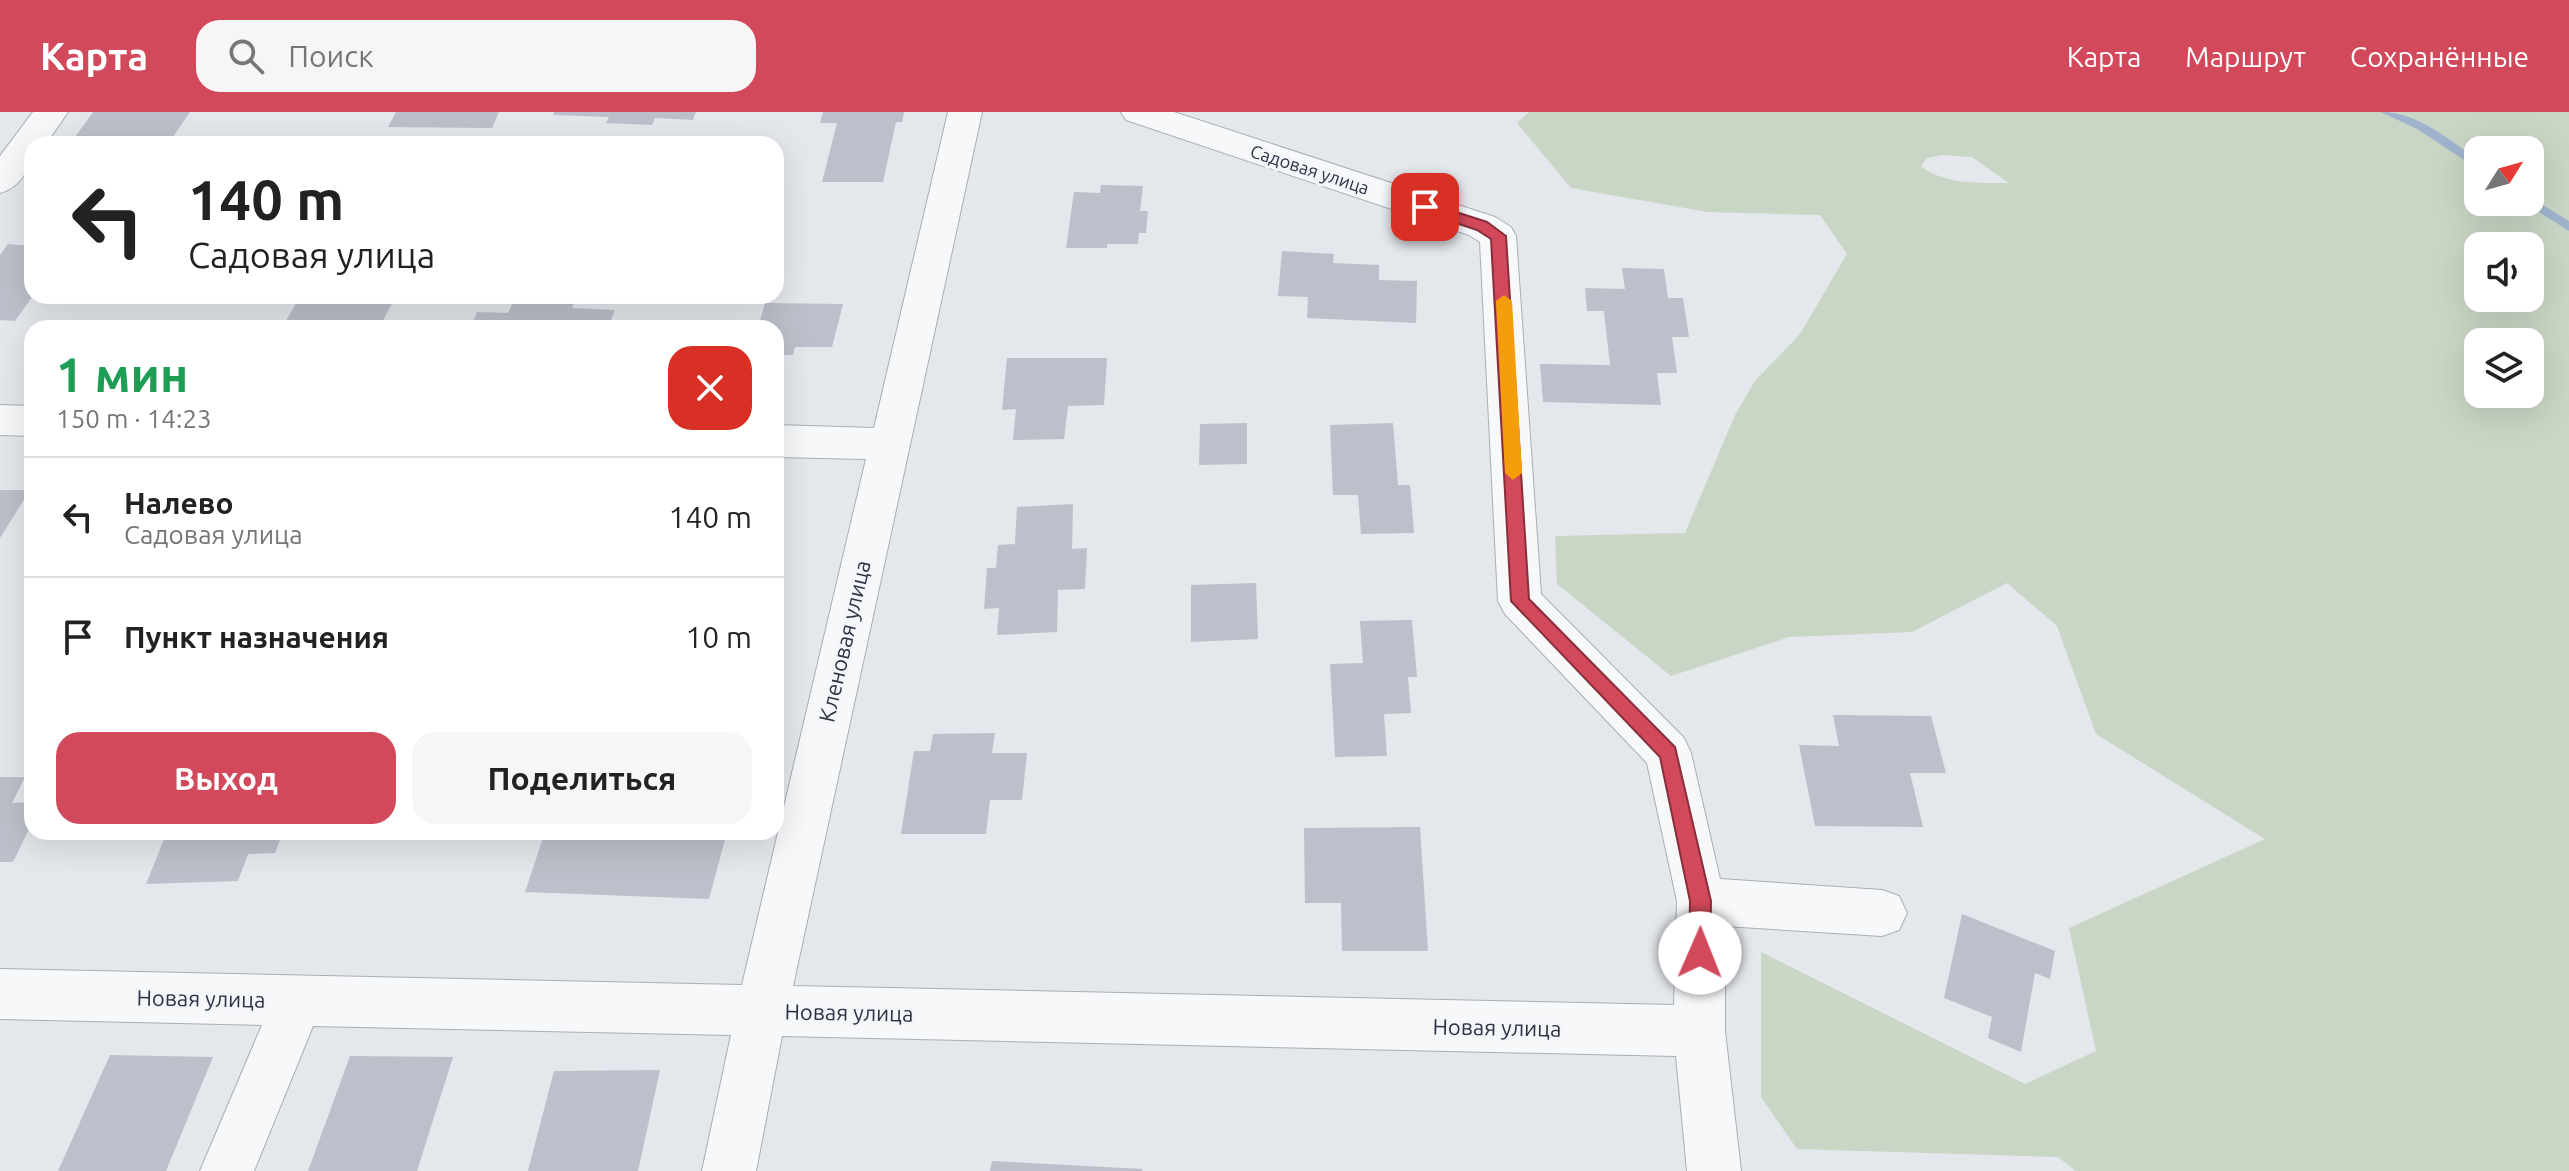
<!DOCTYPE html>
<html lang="ru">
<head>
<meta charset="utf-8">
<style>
  body { margin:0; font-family:Ubuntu,sans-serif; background:#f6f6f6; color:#222; height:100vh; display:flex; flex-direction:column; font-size:30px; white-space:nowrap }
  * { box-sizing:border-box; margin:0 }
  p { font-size:26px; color:#767676 }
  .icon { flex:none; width:44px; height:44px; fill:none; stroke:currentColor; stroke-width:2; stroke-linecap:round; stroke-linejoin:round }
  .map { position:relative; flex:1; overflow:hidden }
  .drawer { position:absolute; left:24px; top:208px; width:760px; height:520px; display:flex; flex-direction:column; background:#fff; border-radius:24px; box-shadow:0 8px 32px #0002 }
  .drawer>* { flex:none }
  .guide { position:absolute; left:24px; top:24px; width:760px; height:168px; border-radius:24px; box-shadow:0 8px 32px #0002; background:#fff; color:#222; overflow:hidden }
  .needle { width:52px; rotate:53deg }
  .fabs { position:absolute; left:2464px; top:24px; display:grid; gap:16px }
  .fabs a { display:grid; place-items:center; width:80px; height:80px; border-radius:16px; background:#fff; box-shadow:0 8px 32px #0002; font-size:40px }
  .pin { position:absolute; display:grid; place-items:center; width:68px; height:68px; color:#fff; margin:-34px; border-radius:16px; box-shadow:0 4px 12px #0006 }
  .me { position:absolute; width:88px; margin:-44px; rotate:1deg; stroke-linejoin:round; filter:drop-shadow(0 0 6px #0008) }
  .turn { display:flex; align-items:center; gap:28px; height:168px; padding:0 32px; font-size:36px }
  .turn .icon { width:104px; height:104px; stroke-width:2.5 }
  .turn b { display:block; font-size:56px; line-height:68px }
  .round { display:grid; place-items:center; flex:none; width:84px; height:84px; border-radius:24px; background:#f6f6f6 }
  .head { display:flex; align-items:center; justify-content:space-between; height:136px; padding:0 32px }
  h1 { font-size:48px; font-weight:700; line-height:60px; color:#1e9e55 }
  .button { display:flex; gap:16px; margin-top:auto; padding:16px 32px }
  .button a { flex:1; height:92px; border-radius:24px; background:#d1495b; color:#fff; font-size:32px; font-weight:700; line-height:92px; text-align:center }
  .button a+a { background:#f6f6f6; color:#222 }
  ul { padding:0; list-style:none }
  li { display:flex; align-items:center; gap:24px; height:120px; padding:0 32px; border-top:2px solid #e0e0e0 }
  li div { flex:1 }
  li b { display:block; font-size:30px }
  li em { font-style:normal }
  header { display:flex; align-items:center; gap:48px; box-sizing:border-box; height:112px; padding:0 40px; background:#d1495b; color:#fff }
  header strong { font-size:38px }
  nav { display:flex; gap:44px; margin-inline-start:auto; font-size:28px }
  .search { width:560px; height:72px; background:#f6f6f6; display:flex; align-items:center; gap:20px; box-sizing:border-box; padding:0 28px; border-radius:24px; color:#767676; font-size:30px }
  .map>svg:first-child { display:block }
</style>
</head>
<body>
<header>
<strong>Карта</strong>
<div class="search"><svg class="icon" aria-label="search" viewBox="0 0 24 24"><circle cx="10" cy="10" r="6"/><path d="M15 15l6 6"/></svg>Поиск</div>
<nav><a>Карта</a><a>Маршрут</a><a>Сохранённые</a></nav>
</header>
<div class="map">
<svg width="2569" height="1059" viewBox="0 0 2569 1059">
  <rect width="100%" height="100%" fill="#e4e7ec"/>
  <path fill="#c9d6c5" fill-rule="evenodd" d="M 1529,0 L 2569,0 L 2569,1059 L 2076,1059 L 2058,1045 L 1797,1037 L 1761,985 L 1761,840 L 2025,972 L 2096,939 L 2069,816 L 2265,727 L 2096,622 L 2057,514 L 2007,471 L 1912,520 L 1789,525 L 1671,564 L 1557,472 L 1555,424 L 1685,421 L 1735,303 L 1755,269 L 1800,222 L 1847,142 L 1820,103 L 1708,100 L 1571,76 L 1517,11 ZM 2478,38 L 2530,38 L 2530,90 L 2478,90 ZM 1942,43 L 1972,45 L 2009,71 C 1981,71 1944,73 1921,54 L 1927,46 ZM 2478,134 L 2530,134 L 2530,186 L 2478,186 ZM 2478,230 L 2530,230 L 2530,282 L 2478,282 Z"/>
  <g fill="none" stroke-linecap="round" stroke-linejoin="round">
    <g fill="#9fb4cc" fill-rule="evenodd">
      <path d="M 2381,0 C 2418,0 2448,27 2478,48 L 2478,57 L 2417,17 Z"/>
      <path d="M 2530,85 L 2569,109 L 2569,119 L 2526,92 L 2525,90 L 2530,90 Z"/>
    </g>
  </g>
  <g fill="#bbc0ca">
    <path d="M 93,0 L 190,0 L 168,32 L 70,32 Z"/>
    <path d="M 396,0 L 499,0 L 492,16 L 388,15 Z"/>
    <path d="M 554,0 L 696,0 L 693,8 L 655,6 L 652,13 L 606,11 L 609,5 L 553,3 Z"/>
    <path d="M 823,0 L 904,0 L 902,10 L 896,10 L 883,70 L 822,70 L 837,11 L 820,11 Z"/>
    <path d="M 1101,73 L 1143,74 L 1140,99 L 1148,99 L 1146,121 L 1139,121 L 1138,132 L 1107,132 L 1107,136 L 1066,136 L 1074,80 L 1100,81 Z"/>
    <path d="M 8,132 L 32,134 L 32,185 L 15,209 L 0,208 L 0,143 Z"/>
    <path d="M 1282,139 L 1334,142 L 1333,151 L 1379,153 L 1379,168 L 1417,169 L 1416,211 L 1307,206 L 1308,185 L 1278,184 Z"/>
    <path d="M 1622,156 L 1664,157 L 1668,186 L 1683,186 L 1689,225 L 1672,225 L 1677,261 L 1657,261 L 1661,293 L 1543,290 L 1540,252 L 1610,253 L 1604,199 L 1587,199 L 1585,176 L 1625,177 Z"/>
    <path d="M 300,184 L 396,184 L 379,216 L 282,216 Z"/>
    <path d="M 516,184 L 577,184 L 572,196 L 615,198 L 608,216 L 470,216 L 477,200 L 508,201 Z"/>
    <path d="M 765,191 L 843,192 L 832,235 L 795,235 L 793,243 L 776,243 L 776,216 L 758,216 Z"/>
    <path d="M 1007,246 L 1107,246 L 1104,293 L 1068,294 L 1064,327 L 1013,328 L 1016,297 L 1002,298 Z"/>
    <path d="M 1247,311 L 1247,352 L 1199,353 L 1200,312 Z"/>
    <path d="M 1393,311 L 1398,373 L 1410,373 L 1414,421 L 1361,422 L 1358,383 L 1333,383 L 1330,313 Z"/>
    <path d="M 0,378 L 30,378 L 0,426 Z"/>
    <path d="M 1073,392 L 1072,437 L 1087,436 L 1085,477 L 1058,478 L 1057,520 L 997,523 L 999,496 L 984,497 L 987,456 L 996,456 L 998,433 L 1015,432 L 1017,395 Z"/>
    <path d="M 1256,471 L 1258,527 L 1191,530 L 1191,473 Z"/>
    <path d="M 1412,508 L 1417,565 L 1408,565 L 1411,601 L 1384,602 L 1387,644 L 1335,645 L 1330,552 L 1363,551 L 1360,509 Z"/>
    <path d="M 1833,603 L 1931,604 L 1946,661 L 1910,661 L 1923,715 L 1815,714 L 1799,633 L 1839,634 Z"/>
    <path d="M 995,621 L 992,641 L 1027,641 L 1022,688 L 990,688 L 986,722 L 901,722 L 914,639 L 930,639 L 933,622 Z"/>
    <path d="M 0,665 L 25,665 L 12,691 L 32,690 L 32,711 L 13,750 L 0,750 Z"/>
    <path d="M 1420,715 L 1428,839 L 1342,839 L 1341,791 L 1305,791 L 1304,716 Z"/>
    <path d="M 167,720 L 283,720 L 275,741 L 248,742 L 238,769 L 146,772 Z"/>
    <path d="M 545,720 L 727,720 L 709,787 L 525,780 Z"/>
    <path d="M 1962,802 L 2055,839 L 2050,867 L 2035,861 L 2021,940 L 1988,926 L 1992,905 L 1944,886 Z"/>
    <path d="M 110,943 L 213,945 L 166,1059 L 58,1059 Z"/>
    <path d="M 350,944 L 453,945 L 417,1059 L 308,1059 Z"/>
    <path d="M 660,958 L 638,1059 L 528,1059 L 554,959 Z"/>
    <path d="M 992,1049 L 1142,1057 L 1142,1059 L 990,1059 Z"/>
  </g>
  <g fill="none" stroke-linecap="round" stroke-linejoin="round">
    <g stroke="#a9aeb7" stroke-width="2">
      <g id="minor">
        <path d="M 33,0 L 68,0 L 46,32 L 32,32 C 32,54 22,75 0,81 L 0,44 Z"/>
        <path d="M 948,0 L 982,0 L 793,874 L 1674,893 L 1677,789 L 1647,651 L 1505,502 L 1498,489 L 1480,130 L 1469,123 L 1126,8 L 1121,0 L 1174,0 L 1495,105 L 1511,115 L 1516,124 L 1541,482 L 1684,626 L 1691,641 L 1720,767 L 1882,778 L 1899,784 L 1907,801 L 1899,818 L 1882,824 L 1725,814 L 1725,919 L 1741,1059 L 1687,1059 L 1676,944 L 782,924 L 756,1059 L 702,1059 L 731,923 L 313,914 L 254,1059 L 200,1059 L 262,913 L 0,907 L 0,857 L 742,873 L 866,347 L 776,345 L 776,313 L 874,316 Z"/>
        <path d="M 0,293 L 32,294 L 32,324 L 0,323 Z"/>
      </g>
    </g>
    <use href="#minor" fill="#f7f8fa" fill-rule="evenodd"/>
  </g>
  <path fill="#d1495b" stroke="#882f3b" stroke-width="2" d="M 1425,90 L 1487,110 L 1506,124 L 1529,487 L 1675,635 L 1711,789 L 1710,841 L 1707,848 L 1700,851 L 1693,848 L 1689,841 L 1690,789 L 1660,645 L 1511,489 L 1491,127 L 1477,118 L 1420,99 L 1420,92 Z"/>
  <path fill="#f59e0b" d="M 1504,183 L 1512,189 L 1522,361 L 1513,368 L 1505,361 L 1496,189 Z"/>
  <g text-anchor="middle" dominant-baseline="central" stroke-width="6" stroke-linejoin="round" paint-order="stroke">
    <g font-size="18" fill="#2b3445" stroke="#f4f6f9">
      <text transform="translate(1310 57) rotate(18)">Садовая улица</text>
    </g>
    <g font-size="22" fill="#2b3445" stroke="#f4f6f9">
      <text transform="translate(844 529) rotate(-77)">Кленовая улица</text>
      <text transform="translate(201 886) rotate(1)">Новая улица</text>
      <text transform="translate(849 900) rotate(1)">Новая улица</text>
      <text transform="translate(1497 915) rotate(1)">Новая улица</text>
    </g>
  </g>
</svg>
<div class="fabs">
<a><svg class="needle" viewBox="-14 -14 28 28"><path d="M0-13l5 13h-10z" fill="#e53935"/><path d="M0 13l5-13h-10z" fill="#767676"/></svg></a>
<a><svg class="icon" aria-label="sound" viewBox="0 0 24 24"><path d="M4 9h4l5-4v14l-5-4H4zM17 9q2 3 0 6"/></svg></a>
<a><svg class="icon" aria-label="layers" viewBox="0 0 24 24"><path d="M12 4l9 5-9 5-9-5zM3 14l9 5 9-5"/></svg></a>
</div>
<div class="pin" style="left:1425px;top:95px;background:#d93025"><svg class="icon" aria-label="arrive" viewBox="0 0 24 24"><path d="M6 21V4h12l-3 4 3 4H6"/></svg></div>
<svg class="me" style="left:1700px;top:841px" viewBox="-20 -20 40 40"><circle r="19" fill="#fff"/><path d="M0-13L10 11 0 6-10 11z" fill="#d1495b"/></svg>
<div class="guide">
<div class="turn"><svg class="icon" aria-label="left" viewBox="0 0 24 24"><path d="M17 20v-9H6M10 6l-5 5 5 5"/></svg><div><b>140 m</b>Садовая улица</div></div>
</div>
<section class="drawer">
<div class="head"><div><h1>1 мин</h1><p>150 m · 14:23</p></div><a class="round" style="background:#d93025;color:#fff"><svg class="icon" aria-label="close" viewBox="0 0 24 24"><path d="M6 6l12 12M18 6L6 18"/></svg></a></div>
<ul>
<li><svg class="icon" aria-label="left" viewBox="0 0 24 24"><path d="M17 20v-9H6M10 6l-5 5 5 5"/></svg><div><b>Налево</b><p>Садовая улица</p></div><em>140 m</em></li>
<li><svg class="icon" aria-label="arrive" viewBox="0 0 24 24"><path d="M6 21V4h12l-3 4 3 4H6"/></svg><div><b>Пункт назначения</b></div><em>10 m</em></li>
</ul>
<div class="button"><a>Выход</a><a>Поделиться</a></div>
</section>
</div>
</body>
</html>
